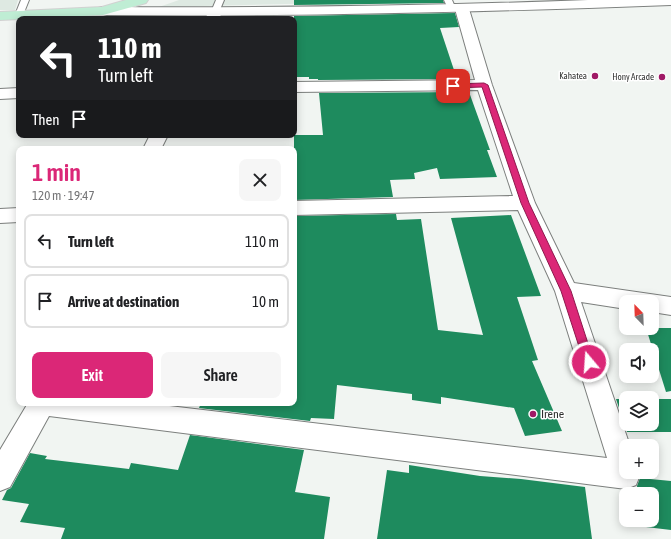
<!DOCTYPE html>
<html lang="en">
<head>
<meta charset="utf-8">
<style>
  body { margin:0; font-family:"Asap Condensed",sans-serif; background:#f6f6f6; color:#202124; height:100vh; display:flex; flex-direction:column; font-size:15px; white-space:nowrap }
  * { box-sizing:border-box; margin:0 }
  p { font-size:13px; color:#757577 }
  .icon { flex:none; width:22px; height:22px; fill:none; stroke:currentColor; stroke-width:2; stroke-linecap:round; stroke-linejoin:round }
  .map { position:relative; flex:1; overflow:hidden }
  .side { position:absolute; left:16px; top:146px; width:281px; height:260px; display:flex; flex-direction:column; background:#fff; border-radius:8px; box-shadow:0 2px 10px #0003 }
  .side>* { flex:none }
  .banner { position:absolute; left:16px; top:16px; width:281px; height:122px; border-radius:8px; box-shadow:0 2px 10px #0003; background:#202124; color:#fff; overflow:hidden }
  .needle { width:26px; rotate:337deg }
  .tools { position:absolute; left:619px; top:295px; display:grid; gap:8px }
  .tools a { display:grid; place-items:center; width:40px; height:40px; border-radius:8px; background:#fff; box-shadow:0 2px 10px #0003; font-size:20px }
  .pin { position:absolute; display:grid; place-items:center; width:34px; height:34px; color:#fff; margin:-17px; border-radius:8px; box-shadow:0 2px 6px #0006 }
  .me { position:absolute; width:44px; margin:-22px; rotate:342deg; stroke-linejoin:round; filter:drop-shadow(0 0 3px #0008) }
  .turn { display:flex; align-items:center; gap:14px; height:84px; padding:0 16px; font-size:18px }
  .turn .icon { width:52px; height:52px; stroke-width:2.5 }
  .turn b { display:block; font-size:28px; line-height:34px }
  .then { display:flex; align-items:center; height:38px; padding:0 16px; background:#0003; gap:8px; font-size:15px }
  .round { display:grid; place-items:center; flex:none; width:42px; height:42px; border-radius:8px; background:#f6f6f6 }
  .summary { display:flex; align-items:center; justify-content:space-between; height:68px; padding:0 16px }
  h1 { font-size:24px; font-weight:600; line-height:30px; color:#db2777 }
  .primary-button { display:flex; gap:8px; margin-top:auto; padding:8px 16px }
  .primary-button a { flex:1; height:46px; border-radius:8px; background:#db2777; color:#fff; font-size:16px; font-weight:600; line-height:46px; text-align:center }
  .primary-button a+a { background:#f6f6f6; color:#202124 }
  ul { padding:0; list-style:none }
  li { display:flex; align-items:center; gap:12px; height:54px; margin:0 8px 6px; padding:0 8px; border:2px solid #e0e0e0; border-radius:8px }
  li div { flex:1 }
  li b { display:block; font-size:15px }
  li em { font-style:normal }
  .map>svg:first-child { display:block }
</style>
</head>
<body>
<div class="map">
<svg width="671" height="539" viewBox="0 0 671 539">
  <rect width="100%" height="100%" fill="#f1f5f2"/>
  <g fill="#dee9e2">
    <path d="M 0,0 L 18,0 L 15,10 L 0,10 Z"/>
    <path d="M 179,0 L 455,0 L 159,7 Z"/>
  </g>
  <g fill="#1e8b5e">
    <path d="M 294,0 L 443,0 L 444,3 L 294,5 Z"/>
    <path d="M 455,13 L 459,27 L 440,28 L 457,79 L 318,80 L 318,79 L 309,79 L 309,77 L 294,77 L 294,16 Z"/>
    <path d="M 469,92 L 490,150 L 487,150 L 497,177 L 440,179 L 437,168 L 414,173 L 415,179 L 390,180 L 393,197 L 294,200 L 294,135 L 323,135 L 319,93 Z"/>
    <path d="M 396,214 L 397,220 L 421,219 L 438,330 L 483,335 L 451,218 L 511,215 L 541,296 L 517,297 L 538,360 L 532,361 L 562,431 L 525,436 L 514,408 L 441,397 L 441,404 L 412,400 L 412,394 L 337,385 L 334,419 L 311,418 L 310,421 L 199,408 L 201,403 L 294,403 L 294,216 Z"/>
    <path d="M 646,328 L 671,328 L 671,391 L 666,392 Z"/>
    <path d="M 616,399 L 626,399 L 626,424 L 652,424 L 652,399 L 671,399 L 671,432 L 627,432 Z"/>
    <path d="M 190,435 L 304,450 L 295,492 L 330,497 L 324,539 L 61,539 L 65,528 L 20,522 L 29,504 L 2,500 L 7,490 L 11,488 L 30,453 L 47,456 L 45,459 L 129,469 L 131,463 L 178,470 Z"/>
    <path d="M 409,465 L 480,476 L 521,479 L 585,487 L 592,539 L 377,539 L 387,470 L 409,473 Z"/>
    <path d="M 640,478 L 671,481 L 671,530 L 646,527 L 644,520 L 652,520 L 652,494 L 638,494 L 637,486 Z"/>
  </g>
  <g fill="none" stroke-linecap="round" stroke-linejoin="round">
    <g stroke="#7c7f7d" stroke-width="2">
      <g id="service">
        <path d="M 21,0 L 29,0 L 23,15 L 19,17 L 15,15 Z"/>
        <path d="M 216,0 L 224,0 L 219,12 L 215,14 L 211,12 Z"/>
        <path d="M 444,0 L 452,0 L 456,9 L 455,11 L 449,11 Z"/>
      </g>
    </g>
    <g stroke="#7c7f7d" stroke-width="2">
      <g id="minor">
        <path d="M 462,5 L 467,6 L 469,9 L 492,85 L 535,203 L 574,283 L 671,297 L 671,315 L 652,312 L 652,302 L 626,302 L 626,309 L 581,302 L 630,446 L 626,446 L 626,472 L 639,472 L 640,475 L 636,485 L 626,489 L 49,416 L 10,487 L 0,491 L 0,450 L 28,403 L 144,403 L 607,458 L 555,291 L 518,210 L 294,215 L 294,201 L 513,196 L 478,90 L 294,92 L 294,82 L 475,80 L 455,9 L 457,6 Z"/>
        <path d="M 215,8 L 220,9 L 222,12 L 219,19 L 205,19 L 210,9 Z"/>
        <path d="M 19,88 L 19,98 L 0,99 L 0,89 Z"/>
        <path d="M 150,135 L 168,135 L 161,149 L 143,149 Z"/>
        <path d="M 19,208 L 19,222 L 0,223 L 0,209 Z"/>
      </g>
    </g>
    <g stroke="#7c7f7d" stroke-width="2">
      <path id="tertiary" d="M 588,0 L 671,0 L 671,5 C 482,12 293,17 103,15 L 98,14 L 96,11 L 98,8 L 103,7 C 265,8 427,6 588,0 Z"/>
    </g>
    <g stroke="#d1d1d1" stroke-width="2">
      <path id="primary" d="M 126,0 L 148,0 L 146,3 L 103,15 L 0,20 L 0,12 L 102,7 Z"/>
    </g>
    <use href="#service" fill="#fff" fill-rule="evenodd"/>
    <use href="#minor" fill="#fff" fill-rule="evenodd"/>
    <use href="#tertiary" fill="#fff" fill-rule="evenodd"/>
    <use href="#primary" fill="#bfedd4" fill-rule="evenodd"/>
  </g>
  <path fill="#db2777" stroke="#8e194d" d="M 484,83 L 488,85 L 529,203 L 571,291 L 594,362 L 593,365 L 585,365 L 584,362 L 561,291 L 521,203 L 482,87 L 453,88 L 449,86 L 453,84 Z"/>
  <g fill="#a01966" stroke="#fff" stroke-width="1.5">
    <circle cx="595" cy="76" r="4"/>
    <circle cx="662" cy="77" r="4"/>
    <circle cx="533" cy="414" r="4"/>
  </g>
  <g text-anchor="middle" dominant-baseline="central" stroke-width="3" stroke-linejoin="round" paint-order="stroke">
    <g font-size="9" fill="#2e2f2e" stroke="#fff" text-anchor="end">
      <text x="587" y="76">Kahatea</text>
      <text x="654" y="77">Hony Arcade</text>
    </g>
    <g font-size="12" fill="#2e2f2e" stroke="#fff" text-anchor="start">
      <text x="541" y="414">Irene</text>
    </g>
  </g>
</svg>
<div class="tools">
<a><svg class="needle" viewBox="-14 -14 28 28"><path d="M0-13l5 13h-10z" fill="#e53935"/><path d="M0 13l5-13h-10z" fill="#757577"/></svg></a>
<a><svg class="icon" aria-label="sound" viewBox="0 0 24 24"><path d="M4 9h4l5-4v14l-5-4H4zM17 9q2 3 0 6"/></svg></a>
<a><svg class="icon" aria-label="layers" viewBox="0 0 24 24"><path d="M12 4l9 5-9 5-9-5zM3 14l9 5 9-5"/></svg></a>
<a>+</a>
<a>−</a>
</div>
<div class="pin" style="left:453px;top:86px;background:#d93025"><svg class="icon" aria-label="arrive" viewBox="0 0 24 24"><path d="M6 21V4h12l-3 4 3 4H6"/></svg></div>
<svg class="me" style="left:589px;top:362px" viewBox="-20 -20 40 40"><circle r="17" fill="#db2777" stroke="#fff" stroke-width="3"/><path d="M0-11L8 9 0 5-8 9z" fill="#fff"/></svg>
<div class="banner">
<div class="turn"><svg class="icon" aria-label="left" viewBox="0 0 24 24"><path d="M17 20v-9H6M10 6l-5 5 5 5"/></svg><div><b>110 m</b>Turn left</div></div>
<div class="then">Then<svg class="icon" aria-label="arrive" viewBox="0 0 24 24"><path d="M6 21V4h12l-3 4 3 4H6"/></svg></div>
</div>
<section class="side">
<div class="summary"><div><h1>1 min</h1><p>120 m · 19:47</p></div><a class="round"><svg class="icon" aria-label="close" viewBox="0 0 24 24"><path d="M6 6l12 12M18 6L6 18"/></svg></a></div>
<ul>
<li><svg class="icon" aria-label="left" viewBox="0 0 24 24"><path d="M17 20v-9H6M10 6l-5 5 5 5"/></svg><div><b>Turn left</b></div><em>110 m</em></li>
<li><svg class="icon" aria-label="arrive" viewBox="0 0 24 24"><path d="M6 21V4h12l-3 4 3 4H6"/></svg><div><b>Arrive at destination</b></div><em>10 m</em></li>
</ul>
<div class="primary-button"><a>Exit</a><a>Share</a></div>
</section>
</div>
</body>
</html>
